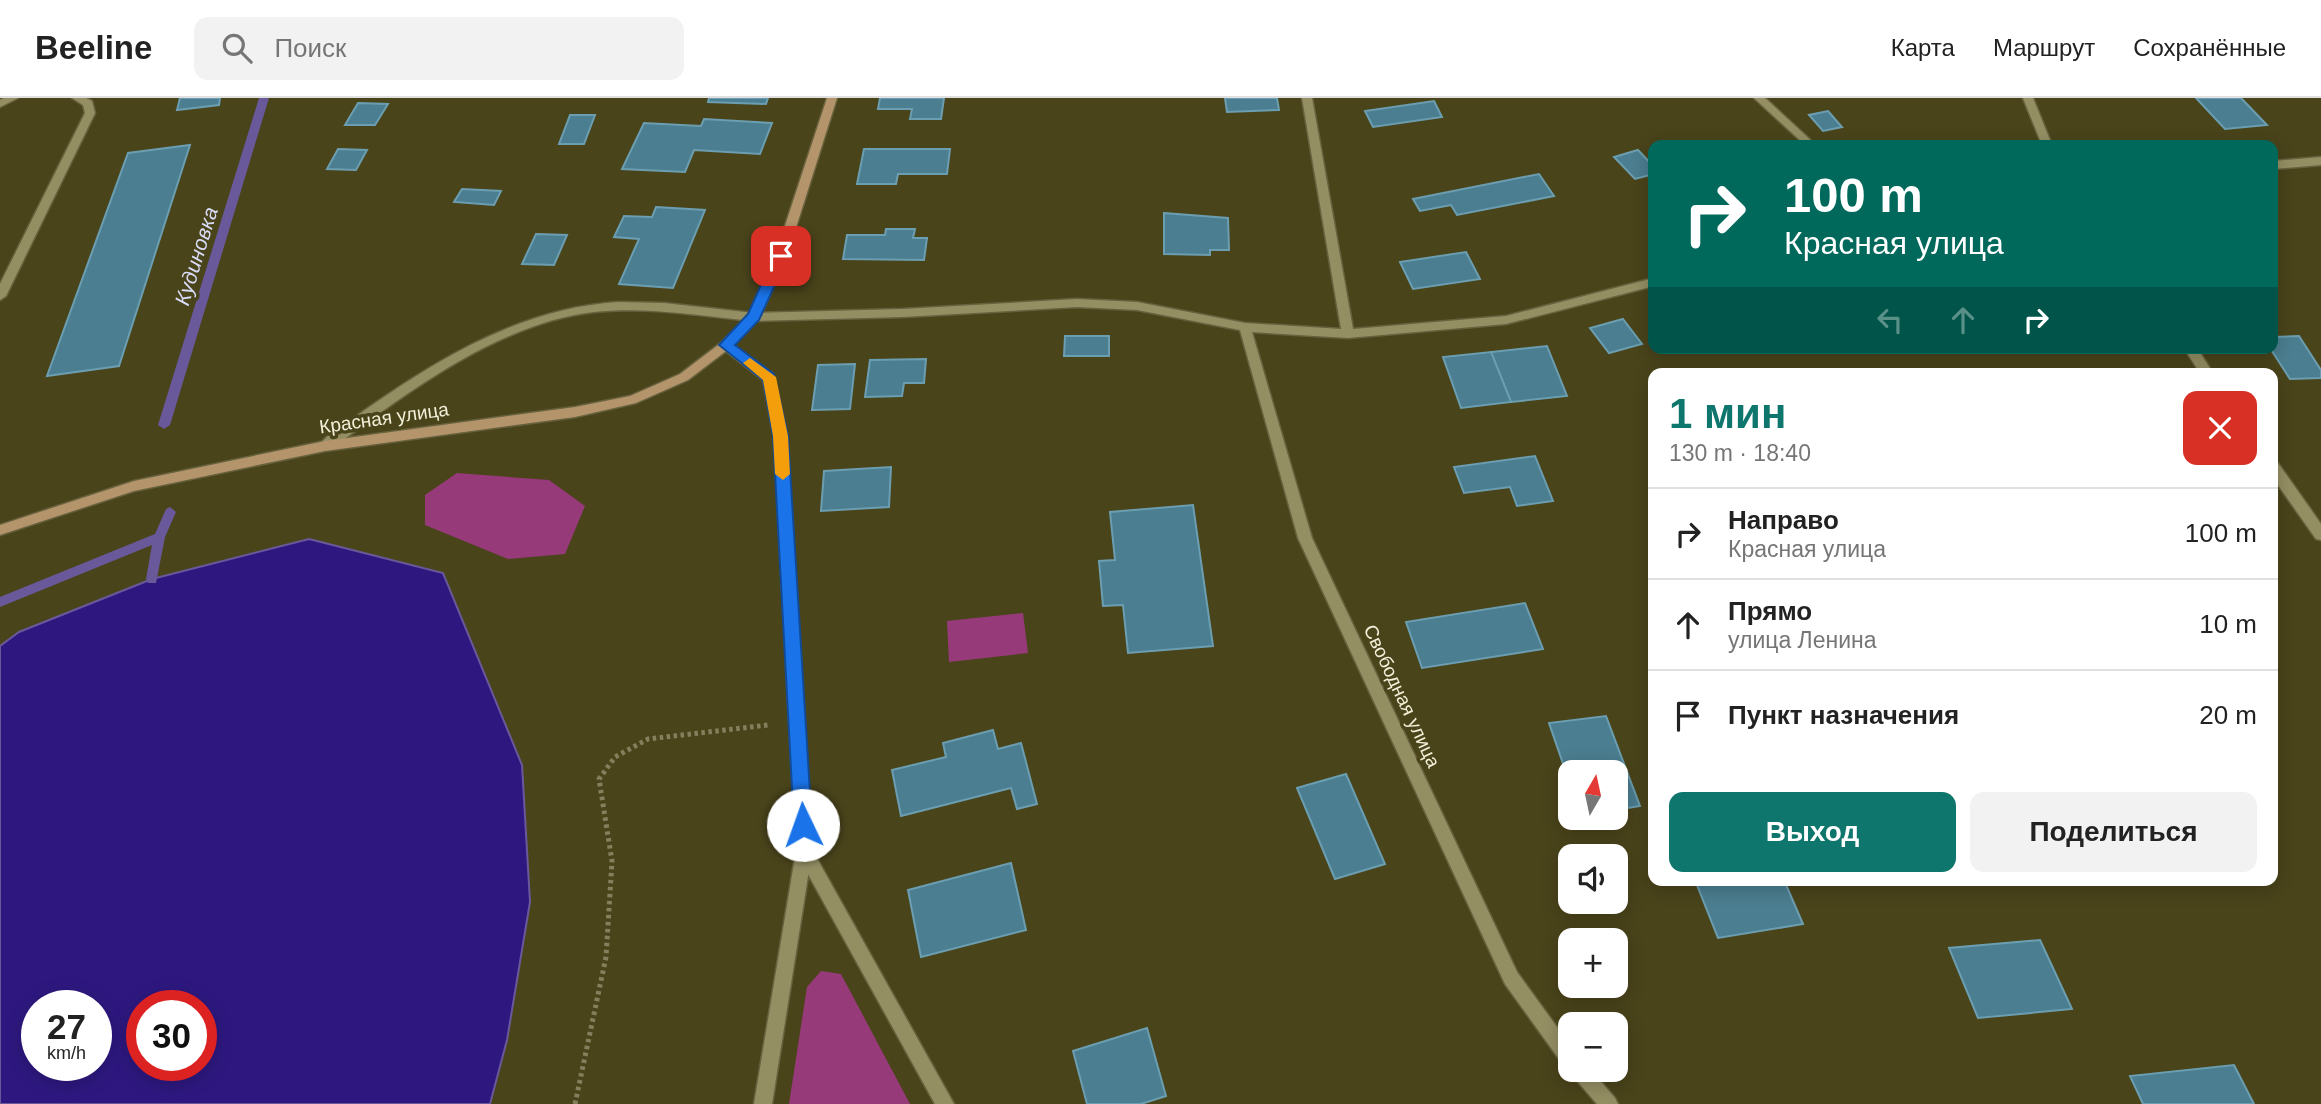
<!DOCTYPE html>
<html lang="ru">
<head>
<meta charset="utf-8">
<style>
  body { margin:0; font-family:Helvetica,sans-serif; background:#f2f2f2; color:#222; height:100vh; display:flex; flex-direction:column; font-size:26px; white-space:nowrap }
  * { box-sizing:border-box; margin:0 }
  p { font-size:23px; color:#767676 }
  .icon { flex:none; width:38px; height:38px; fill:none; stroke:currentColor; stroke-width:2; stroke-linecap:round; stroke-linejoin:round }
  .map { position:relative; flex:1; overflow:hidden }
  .sheet { position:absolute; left:1648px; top:270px; width:630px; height:518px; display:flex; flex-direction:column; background:#fff; border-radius:14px; box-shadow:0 4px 18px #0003 }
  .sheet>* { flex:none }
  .banner { position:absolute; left:1648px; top:42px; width:630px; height:214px; border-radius:14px; box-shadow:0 4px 18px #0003; background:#00695c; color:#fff; overflow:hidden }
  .needle { width:46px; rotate:9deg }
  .controls { position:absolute; left:1558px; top:662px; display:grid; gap:14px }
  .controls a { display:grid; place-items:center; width:70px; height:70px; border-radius:14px; background:#fff; box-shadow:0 4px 18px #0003; font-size:35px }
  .speed { position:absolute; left:21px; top:892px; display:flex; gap:14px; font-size:35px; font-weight:700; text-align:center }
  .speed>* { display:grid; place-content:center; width:91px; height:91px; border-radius:50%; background:#fff; box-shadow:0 4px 18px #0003; line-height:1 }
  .speed small { font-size:18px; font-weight:400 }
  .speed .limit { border:10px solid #d22; background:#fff; color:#111 }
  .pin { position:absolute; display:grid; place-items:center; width:60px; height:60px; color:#fff; margin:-30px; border-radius:14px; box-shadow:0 4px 10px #0006 }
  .me { position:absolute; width:77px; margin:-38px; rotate:357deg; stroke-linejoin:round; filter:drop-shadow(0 0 5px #0008) }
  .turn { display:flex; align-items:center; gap:24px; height:147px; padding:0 21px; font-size:32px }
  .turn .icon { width:91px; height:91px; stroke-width:2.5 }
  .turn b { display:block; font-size:49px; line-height:60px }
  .lanes { display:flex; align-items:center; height:66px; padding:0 21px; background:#0003; justify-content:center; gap:35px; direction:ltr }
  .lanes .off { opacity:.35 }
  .round { display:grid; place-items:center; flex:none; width:74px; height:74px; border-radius:14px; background:#f2f2f2 }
  .summary { display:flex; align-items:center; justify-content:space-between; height:119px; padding:0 21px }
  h1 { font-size:42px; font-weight:700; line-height:52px; color:#0f766e }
  .button { display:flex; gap:14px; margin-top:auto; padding:14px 21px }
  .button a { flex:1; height:80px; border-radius:14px; background:#0f766e; color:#fff; font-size:28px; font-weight:700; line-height:80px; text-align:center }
  .button a+a { background:#f2f2f2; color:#222 }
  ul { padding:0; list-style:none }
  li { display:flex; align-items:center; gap:21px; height:91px; padding:0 21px; border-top:2px solid #e0e0e0 }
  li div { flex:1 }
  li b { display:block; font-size:26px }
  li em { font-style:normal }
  header { display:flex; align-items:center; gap:42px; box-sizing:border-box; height:98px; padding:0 35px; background:#fff; border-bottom:2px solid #e0e0e0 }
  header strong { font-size:33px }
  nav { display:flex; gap:38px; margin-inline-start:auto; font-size:24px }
  .search { width:490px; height:63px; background:#f2f2f2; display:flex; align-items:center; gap:18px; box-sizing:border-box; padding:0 24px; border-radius:14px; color:#767676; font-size:26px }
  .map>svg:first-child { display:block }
</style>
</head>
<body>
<header>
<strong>Beeline</strong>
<div class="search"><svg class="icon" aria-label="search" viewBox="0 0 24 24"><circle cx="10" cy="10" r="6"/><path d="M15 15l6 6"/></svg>Поиск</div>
<nav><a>Карта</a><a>Маршрут</a><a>Сохранённые</a></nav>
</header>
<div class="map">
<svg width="2321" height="1006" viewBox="0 0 2321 1006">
  <rect width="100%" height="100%" fill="#4a441b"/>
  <g fill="#973a79">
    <path d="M 457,375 L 549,382 L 585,408 L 565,456 L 508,461 L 425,427 L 425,397 Z"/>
    <path d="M 1023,515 L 1028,555 L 949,564 L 947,523 Z"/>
    <path d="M 821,873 L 841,876 L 910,1006 L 789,1006 L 807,889 Z"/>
  </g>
  <path fill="#2e1880" stroke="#69599b" stroke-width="2" fill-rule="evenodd" d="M 309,441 L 443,475 L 522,667 L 530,804 L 507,942 L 490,1006 L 0,1006 L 0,548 L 19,534 L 152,481 ZM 37,908 L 96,908 L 96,968 L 37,968 ZM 201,908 L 201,968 L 142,968 L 142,908 Z"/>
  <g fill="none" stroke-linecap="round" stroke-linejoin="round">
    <g fill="#69599b" fill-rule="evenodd">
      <path d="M 259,0 L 269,0 L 170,327 L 164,331 L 158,327 Z"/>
      <path d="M 170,409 L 176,414 L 165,439 L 156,485 L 148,485 L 146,481 L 152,447 L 0,509 L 0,499 L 155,436 L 166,411 Z"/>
    </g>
  </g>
  <g fill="#4b7e90" stroke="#6b9eb0" stroke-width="2">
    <path d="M 180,0 L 220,0 L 219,7 L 177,12 Z"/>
    <path d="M 709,0 L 768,0 L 766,6 L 708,4 Z"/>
    <path d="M 880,0 L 944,0 L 941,21 L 910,21 L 912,11 L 878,11 Z"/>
    <path d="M 1225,0 L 1277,0 L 1279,12 L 1227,14 Z"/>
    <path d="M 2196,0 L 2241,0 L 2267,27 L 2225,31 Z"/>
    <path d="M 1434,3 L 1442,19 L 1373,29 L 1365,13 Z"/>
    <path d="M 358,5 L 388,6 L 375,27 L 345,27 Z"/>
    <path d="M 1828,13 L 1842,29 L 1823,33 L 1809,17 Z"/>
    <path d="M 570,17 L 595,17 L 584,46 L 559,46 Z"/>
    <path d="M 704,21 L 772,25 L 760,56 L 694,52 L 685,74 L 622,71 L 644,25 L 701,28 Z"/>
    <path d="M 190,47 L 119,268 L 47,278 L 128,55 Z"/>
    <path d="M 338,51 L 367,52 L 356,72 L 327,71 Z"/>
    <path d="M 864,51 L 950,51 L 947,76 L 898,76 L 896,86 L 857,86 Z"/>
    <path d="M 1638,52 L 1654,69 L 1654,76 L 1635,81 L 1614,59 Z"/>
    <path d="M 1539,76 L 1554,98 L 1457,117 L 1451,107 L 1420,113 L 1413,101 Z"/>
    <path d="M 462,91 L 501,93 L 494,107 L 454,104 Z"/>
    <path d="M 656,109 L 705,112 L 673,190 L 619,186 L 639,141 L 614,139 L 624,118 L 652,119 Z"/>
    <path d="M 1164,115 L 1228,120 L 1229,152 L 1210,152 L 1210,157 L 1164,156 Z"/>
    <path d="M 886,131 L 915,131 L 913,140 L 927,140 L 924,162 L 843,161 L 847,137 L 885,137 Z"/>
    <path d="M 536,136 L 567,137 L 554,167 L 522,166 Z"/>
    <path d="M 1466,154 L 1480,181 L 1413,191 L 1400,164 Z"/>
    <path d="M 1623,221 L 1642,246 L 1609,255 L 1590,230 Z"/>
    <path d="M 1065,238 L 1109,238 L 1109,258 L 1064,258 Z"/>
    <path d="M 2299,238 L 2321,272 L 2321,280 L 2290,281 L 2270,250 L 2273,250 L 2273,239 Z"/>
    <path d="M 1547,248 L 1567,298 L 1511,304 L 1491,254 Z"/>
    <path d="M 1491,254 L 1511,304 L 1461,310 L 1443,259 Z"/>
    <path d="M 926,261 L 924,285 L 904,285 L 902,298 L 865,299 L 870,262 Z"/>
    <path d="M 855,266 L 850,311 L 812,312 L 818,267 Z"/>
    <path d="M 1535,358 L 1553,403 L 1517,408 L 1510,389 L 1464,395 L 1454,369 Z"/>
    <path d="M 891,369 L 889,409 L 821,413 L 824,373 Z"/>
    <path d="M 1193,407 L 1213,548 L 1128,555 L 1123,507 L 1103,508 L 1099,463 L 1115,462 L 1110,414 Z"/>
    <path d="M 1525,505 L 1543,551 L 1422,570 L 1406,524 Z"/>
    <path d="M 1606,618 L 1640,708 L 1615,712 L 1615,674 L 1570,674 L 1570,686 L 1549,625 Z"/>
    <path d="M 993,632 L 998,651 L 1021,645 L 1037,706 L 1017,711 L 1011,690 L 901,718 L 892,672 L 946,659 L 943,645 Z"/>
    <path d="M 1346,676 L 1385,766 L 1335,781 L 1297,690 Z"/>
    <path d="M 1011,765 L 1026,832 L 921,859 L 908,792 Z"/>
    <path d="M 1695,782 L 1784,782 L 1803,826 L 1718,840 Z"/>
    <path d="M 2040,842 L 2072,911 L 1978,920 L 1949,850 Z"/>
    <path d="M 1147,930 L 1166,998 L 1141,1006 L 1087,1006 L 1073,953 Z"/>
    <path d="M 2234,967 L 2254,1006 L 2143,1006 L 2130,978 Z"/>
  </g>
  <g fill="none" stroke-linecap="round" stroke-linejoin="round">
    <g stroke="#67613d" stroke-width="3">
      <g id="lane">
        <path d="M 4,0 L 18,0 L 0,9 L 0,2 Z"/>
        <path d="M 72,0 L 86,0 L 92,3 L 95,15 L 6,198 L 0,202 L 0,186 L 85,15 L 83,7 Z"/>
        <path d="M 1754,0 L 1765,0 L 1816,47 L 1805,47 Z"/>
        <path d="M 618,204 L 664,205 L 754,215 L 760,219 L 754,223 C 701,218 647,208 594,214 C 498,225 405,296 330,352 L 320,352 L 319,348 C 329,333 351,323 365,312 C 441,259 523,210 618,204 Z"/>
        <path d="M 804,746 L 810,748 L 954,1006 L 935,1006 L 798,758 L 796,753 L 798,748 Z"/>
      </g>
    </g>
    <g stroke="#67613d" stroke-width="3">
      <g id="street">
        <path d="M 1302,0 L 1312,0 L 1353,231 L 1506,218 L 1654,180 L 1654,188 L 1506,226 L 1348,240 L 1252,234 L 1312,440 L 1517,874 L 1570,947 L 1570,971 L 1590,971 L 1615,1000 L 1618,1006 L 1597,1006 L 1572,977 L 1569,971 L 1570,970 L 1564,968 L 1505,886 L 1298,440 L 1240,232 L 1137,212 L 1077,209 L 903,219 L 754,223 L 748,219 L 754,215 L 903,211 L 1077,201 L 1137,204 L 1245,225 L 1341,231 Z"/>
        <path d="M 2023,0 L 2033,0 L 2052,47 L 2042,47 Z"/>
        <path d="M 2321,59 L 2321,67 L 2273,71 L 2273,63 Z"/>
        <path d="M 726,243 L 773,277 L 786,338 L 812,753 L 772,1006 L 754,1006 L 796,753 L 774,338 L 763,282 L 722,250 L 720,247 L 722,244 Z"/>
        <path d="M 2184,250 L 2197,250 L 2213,275 L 2200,275 Z"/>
        <path d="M 2273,364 L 2278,365 L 2321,426 L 2321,442 L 2316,441 L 2273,380 Z"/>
      </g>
    </g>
    <g stroke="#67613d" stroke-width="3">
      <path id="secondary" d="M 827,0 L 837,0 L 787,158 L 760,219 L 730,250 L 688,282 L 636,305 L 575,319 L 325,353 L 134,393 L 0,437 L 0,427 L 134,383 L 325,343 L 575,309 L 630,298 L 680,276 L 722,244 L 749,217 L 775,158 Z"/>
    </g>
    <path stroke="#847f5c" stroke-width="5" stroke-dasharray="3.5 3.5" stroke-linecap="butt" d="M 575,1006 L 606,859 L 612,763 L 599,681 L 615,659 L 648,641 L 768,627"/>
    <use href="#lane" fill="#948f63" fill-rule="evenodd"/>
    <use href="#street" fill="#948f63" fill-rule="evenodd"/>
    <use href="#secondary" fill="#b3946b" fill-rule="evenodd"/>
  </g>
  <path fill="#1a73e8" stroke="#114b97" stroke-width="2" d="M 781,153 L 788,158 L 759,222 L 735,247 L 774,276 L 788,338 L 812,727 L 809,733 L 803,735 L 796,733 L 794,727 L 773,338 L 763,282 L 719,247 L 748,216 L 774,158 Z"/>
  <path fill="#f59e0b" d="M 750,260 L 776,279 L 788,338 L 790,376 L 783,382 L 775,376 L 773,338 L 763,282 L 743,265 Z"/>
  <g text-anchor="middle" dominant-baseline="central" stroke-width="7" stroke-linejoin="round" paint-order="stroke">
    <g font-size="19" fill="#f3f0d9" stroke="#4a441b">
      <text transform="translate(384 320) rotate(-8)">Красная улица</text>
      <text transform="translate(1402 598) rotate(65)">Свободная улица</text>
    </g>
    <g font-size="21" font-style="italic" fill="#d9dbf7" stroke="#4a441b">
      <text transform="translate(196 158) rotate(-73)">Кудиновка</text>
    </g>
  </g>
</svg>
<div class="controls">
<a><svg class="needle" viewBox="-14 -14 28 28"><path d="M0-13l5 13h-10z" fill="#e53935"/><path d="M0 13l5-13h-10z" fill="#767676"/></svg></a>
<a><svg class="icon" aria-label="sound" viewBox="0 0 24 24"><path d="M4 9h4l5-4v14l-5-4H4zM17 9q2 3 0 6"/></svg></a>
<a>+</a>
<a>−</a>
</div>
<div class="speed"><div>27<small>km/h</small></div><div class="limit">30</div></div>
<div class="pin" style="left:781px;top:158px;background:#d93025"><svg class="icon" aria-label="arrive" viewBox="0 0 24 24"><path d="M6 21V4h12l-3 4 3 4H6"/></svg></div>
<svg class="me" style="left:803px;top:727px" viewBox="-20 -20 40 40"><circle r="19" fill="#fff"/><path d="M0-13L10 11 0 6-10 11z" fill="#1a73e8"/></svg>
<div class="banner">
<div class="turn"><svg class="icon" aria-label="right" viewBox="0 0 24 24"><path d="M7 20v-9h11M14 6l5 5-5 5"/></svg><div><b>100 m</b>Красная улица</div></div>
<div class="lanes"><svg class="icon off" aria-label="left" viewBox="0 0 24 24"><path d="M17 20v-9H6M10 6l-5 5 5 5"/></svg><svg class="icon off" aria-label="ahead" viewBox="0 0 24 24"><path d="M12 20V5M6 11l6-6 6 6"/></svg><svg class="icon" aria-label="right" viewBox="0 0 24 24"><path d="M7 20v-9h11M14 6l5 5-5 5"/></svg></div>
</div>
<section class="sheet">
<div class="summary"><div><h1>1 мин</h1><p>130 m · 18:40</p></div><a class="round" style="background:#d93025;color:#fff"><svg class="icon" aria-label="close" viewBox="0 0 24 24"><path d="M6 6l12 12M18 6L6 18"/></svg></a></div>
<ul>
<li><svg class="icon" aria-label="right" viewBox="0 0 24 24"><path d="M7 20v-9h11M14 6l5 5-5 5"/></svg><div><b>Направо</b><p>Красная улица</p></div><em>100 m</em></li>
<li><svg class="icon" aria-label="ahead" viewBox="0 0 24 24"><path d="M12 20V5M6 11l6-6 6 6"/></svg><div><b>Прямо</b><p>улица Ленина</p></div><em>10 m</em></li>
<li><svg class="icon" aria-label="arrive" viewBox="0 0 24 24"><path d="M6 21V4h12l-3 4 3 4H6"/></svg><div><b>Пункт назначения</b></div><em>20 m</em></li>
</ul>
<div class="button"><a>Выход</a><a>Поделиться</a></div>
</section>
</div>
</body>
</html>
